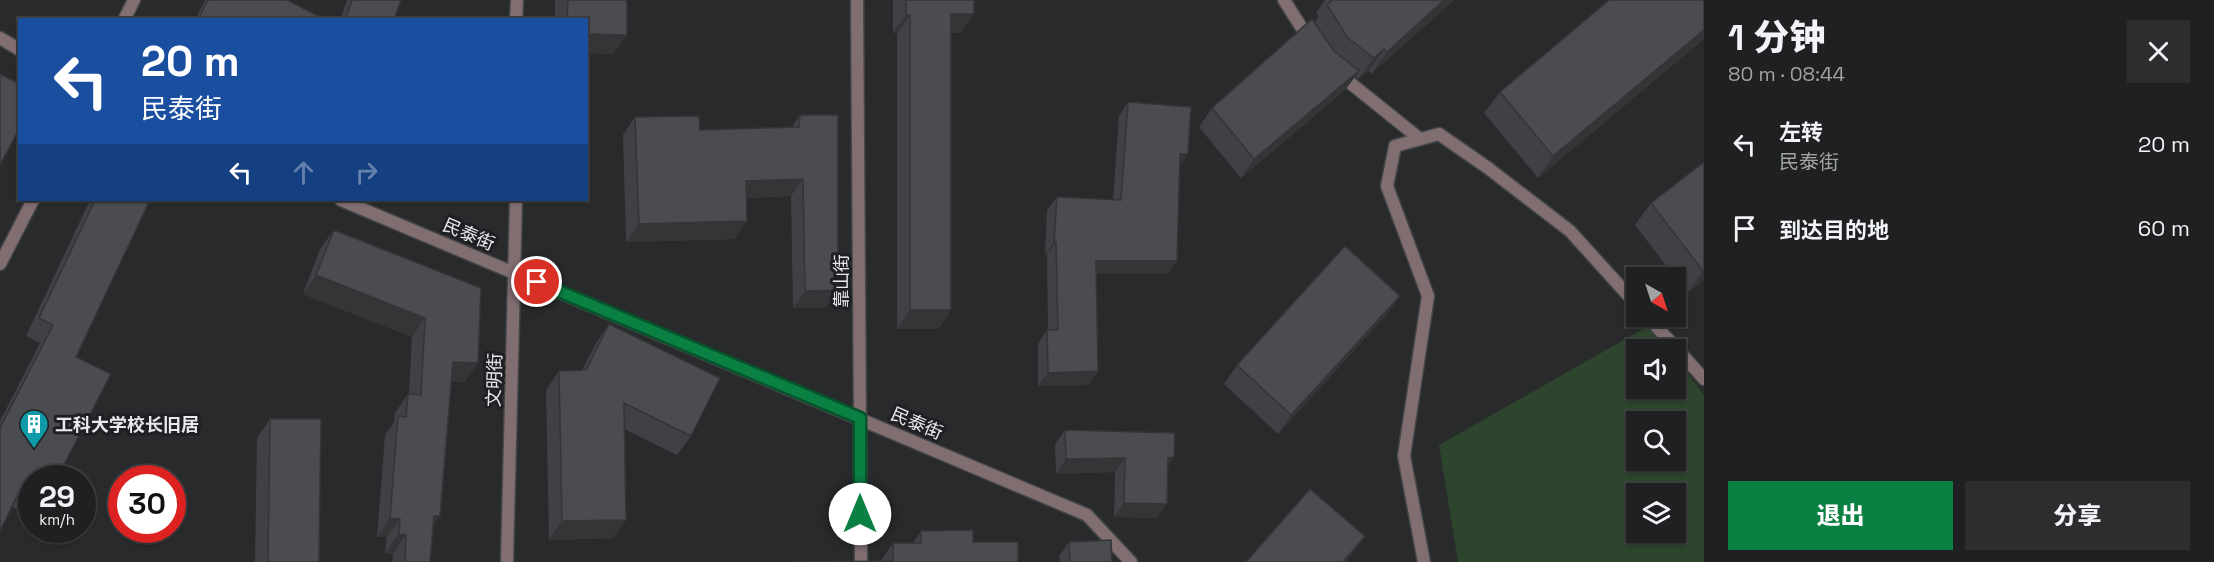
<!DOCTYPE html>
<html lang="zh">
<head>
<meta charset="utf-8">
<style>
  body { margin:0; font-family:"Space Grotesk","Noto Sans SC",sans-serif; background:#2b2d2e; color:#f1f3f6; height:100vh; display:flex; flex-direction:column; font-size:22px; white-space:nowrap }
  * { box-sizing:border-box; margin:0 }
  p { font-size:20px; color:#a1a3a5 }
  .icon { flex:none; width:33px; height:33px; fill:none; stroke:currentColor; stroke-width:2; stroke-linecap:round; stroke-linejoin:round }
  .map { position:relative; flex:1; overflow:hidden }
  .sheet { display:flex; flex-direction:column; background:#1e2021; width:510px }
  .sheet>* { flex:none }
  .guide { position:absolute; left:18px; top:18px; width:570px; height:183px; border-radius:0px; box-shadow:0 2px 4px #0004,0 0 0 2px #3c3e3f; background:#1a4fa0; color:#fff; overflow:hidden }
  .needle { width:39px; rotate:141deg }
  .buttons { position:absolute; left:1626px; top:267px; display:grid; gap:12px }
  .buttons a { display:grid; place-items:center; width:60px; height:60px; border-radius:0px; background:#1e2021; box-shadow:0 2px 4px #0004,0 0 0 2px #3c3e3f; font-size:30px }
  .speed { position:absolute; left:18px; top:465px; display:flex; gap:12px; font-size:30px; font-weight:700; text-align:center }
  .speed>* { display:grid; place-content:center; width:78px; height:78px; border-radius:50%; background:#1e2021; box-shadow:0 2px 4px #0004,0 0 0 2px #3c3e3f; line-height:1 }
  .speed small { font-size:15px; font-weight:400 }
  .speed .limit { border:9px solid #d22; background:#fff; color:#111 }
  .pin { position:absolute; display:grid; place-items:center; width:51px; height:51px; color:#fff; margin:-26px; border:3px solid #fff; border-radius:50%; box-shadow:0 2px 6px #0007 }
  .me { position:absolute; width:66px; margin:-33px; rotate:0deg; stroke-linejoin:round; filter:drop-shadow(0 0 4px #0008) }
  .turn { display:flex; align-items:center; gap:21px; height:126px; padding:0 24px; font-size:27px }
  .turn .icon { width:78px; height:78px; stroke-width:2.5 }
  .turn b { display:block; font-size:42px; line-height:51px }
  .lanes { display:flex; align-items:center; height:57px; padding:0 24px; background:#0003; justify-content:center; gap:30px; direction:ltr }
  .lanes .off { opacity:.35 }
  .round { display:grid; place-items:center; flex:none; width:63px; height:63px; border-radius:0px; background:#2b2d2e }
  .headline { display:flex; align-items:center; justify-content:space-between; height:102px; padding:0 24px }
  h1 { font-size:36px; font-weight:800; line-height:45px }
  .primary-button { display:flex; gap:12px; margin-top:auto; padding:12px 24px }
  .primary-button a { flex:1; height:69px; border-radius:0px; background:#0b8043; color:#fff; font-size:24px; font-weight:800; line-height:69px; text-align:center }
  .primary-button a+a { background:#2b2d2e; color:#f1f3f6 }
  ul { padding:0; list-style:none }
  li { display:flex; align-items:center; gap:18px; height:84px; padding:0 24px }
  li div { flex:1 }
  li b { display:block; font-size:22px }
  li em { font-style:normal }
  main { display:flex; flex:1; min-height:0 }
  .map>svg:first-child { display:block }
</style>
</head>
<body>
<main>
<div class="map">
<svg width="1704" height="562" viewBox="0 0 1704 562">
  <rect width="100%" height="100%" fill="#282a2c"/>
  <path fill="#2d442d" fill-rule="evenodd" d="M 1650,325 L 1669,349 L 1636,350 L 1636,388 L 1676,388 L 1676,358 L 1704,395 L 1704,562 L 1458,562 L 1439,445 ZM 1636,422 L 1676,422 L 1676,460 L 1636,460 ZM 1636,494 L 1676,494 L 1676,532 L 1636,532 Z"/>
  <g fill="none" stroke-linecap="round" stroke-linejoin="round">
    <g stroke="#434547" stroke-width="15">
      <g id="minor">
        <path d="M 857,0 L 861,562"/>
        <path d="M 1284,0 L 1310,41"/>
        <path d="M 124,20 L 134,0"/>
        <path d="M 0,38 L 20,50"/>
        <path d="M 1339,74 L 1420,139"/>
        <path d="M 341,200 L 1087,515 L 1131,562"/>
        <path d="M 0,264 L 33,200"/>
        <path d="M 1647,316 L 1704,379"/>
        <path d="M 1424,562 L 1404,456 L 1428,296 L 1387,186 L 1395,146 L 1439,134 L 1488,168 L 1570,231 L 1636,304"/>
      </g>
    </g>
    <g stroke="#434547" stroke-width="15">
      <g id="tertiary">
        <path d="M 516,20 L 517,0"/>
        <path d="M 507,562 L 516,200"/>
      </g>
    </g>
    <use href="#minor" stroke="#806e71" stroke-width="12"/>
    <use href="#tertiary" stroke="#806e71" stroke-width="12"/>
  </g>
  <g fill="#404144">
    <path d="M 205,0 L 287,0 L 326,20 L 195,20 Z"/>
    <path d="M 347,0 L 401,0 L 394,20 L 340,20 Z"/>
    <path d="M 555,0 L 627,0 L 627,35 L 613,54 L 586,53 L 586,20 L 555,20 Z"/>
    <path d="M 893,0 L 974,0 L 961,33 L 951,33 L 951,310 L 938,329 L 897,329 L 897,33 L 893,33 Z"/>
    <path d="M 1325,0 L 1454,0 L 1371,74 L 1369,71 L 1358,79 L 1355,77 L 1345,90 L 1241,178 L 1199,127 L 1212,108 L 1315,22 L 1319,16 L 1316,13 Z"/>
    <path d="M 1704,0 L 1704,39 L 1538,178 L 1484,113 L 1500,92 Z"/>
    <path d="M 1128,102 L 1188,154 L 1179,167 L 1177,261 L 1168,274 L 1096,274 L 1098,371 L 1089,385 L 1038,386 L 1038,344 L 1047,330 L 1048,330 L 1047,255 L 1045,255 L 1047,210 L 1057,197 L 1113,200 L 1119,116 Z"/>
    <path d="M 800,115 L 825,308 L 793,308 L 791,196 L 747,198 L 735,239 L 626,242 L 623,135 L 635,117 L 700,130 L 791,128 Z"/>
    <path d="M 1704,162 L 1704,280 L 1687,293 L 1635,225 L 1651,203 Z"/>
    <path d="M 90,200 L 150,200 L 76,357 L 32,478 L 32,517 L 12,507 L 0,531 L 0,421 L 40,343 L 26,336 Z"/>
    <path d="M 334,230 L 481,288 L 465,382 L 451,381 L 433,525 L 430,562 L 392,562 L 393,554 L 385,553 L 387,537 L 377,537 L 385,435 L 394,423 L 395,413 L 408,394 L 409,394 L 412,337 L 303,294 L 320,249 Z"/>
    <path d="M 1400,296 L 1387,314 L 1278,434 L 1224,384 L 1237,365 Z"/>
    <path d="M 609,324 L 691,436 L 677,455 L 624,429 L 613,538 L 549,540 L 546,390 L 559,371 L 582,370 L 596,343 Z"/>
    <path d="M 270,419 L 319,562 L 255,562 L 257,438 Z"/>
    <path d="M 1065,430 L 1174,457 L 1168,467 L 1167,504 L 1157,518 L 1114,517 L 1115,472 L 1056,474 L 1055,444 Z"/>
    <path d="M 921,531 L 973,542 L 1018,562 L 792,562 L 881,561 L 893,543 L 913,543 Z"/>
    <path d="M 1069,542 L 1112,562 L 1060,562 L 1059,556 Z"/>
  </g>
  <g fill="#343537">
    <path d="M 1444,0 L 1454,0 L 1371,74 L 1387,52 Z"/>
    <path d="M 951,14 L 974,14 L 961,33 L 937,33 Z"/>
    <path d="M 906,15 L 910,15 L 897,33 L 893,33 Z"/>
    <path d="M 1704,30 L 1704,39 L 1538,178 L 1553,156 Z"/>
    <path d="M 586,34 L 627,35 L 613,54 L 586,53 Z"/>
    <path d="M 1384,49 L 1369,71 L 1358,79 L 1374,58 Z"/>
    <path d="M 1359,71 L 1345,90 L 1241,178 L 1254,159 Z"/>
    <path d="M 1180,154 L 1188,154 L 1179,168 Z"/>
    <path d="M 803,179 L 791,196 L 734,199 L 746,181 Z"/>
    <path d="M 747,221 L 735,239 L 626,242 L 639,224 Z"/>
    <path d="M 1054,242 L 1056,242 L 1047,255 L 1045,255 Z"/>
    <path d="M 1096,261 L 1177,261 L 1168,274 L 1086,274 Z"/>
    <path d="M 1704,270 L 1704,280 L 1687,293 L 1703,271 Z"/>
    <path d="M 316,275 L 425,318 L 412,337 L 303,294 Z"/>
    <path d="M 838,290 L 825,308 L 793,308 L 805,291 Z"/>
    <path d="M 1400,296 L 1387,314 L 1278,434 L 1291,415 Z"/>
    <path d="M 910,310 L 951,310 L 938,329 L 897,329 Z"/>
    <path d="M 453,362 L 478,363 L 465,382 L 440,381 Z"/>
    <path d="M 1098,371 L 1089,385 L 1038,386 L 1048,373 Z"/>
    <path d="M 1174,457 L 1165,472 L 1168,458 Z"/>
    <path d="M 1125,458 L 1115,472 L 1056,474 L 1066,459 Z"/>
    <path d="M 1124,503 L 1167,504 L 1157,518 L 1114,517 Z"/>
    <path d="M 434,516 L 440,516 L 427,535 Z"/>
    <path d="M 390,518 L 400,519 L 387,537 L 377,537 Z"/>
    <path d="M 626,520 L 613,538 L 549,540 L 562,521 Z"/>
    <path d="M 399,534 L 406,535 L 393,554 L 385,553 Z"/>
    <path d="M 1365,536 L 1346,562 L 1343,562 Z"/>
  </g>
  <g fill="#4a4c4f" stroke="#343537" stroke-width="1.5">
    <path d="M 208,0 L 287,0 L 326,20 L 198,20 Z"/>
    <path d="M 352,0 L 401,0 L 394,20 L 345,20 Z"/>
    <path d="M 568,0 L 627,0 L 627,35 L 586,34 L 586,20 L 567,20 Z"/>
    <path d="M 906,0 L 974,0 L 974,14 L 951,14 L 951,310 L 910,310 L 910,15 L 906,15 Z"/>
    <path d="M 1332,0 L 1444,0 L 1387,52 L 1384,49 L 1374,58 L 1348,38 L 1327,5 Z"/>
    <path d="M 1609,0 L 1704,0 L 1704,30 L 1553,156 L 1500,92 Z"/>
    <path d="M 1312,19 L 1334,51 L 1359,71 L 1254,159 L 1212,108 Z"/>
    <path d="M 0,74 L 20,84 L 20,127 L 0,165 Z"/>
    <path d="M 1128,102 L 1191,107 L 1188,154 L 1180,154 L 1177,261 L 1096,261 L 1098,371 L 1048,373 L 1047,330 L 1058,330 L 1056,242 L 1054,242 L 1057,197 L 1121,200 Z"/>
    <path d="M 800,115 L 838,115 L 838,290 L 805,291 L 803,179 L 746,181 L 747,221 L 639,224 L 635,117 L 699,116 L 700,130 L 799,127 Z"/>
    <path d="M 1704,162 L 1704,270 L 1703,271 L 1651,203 Z"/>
    <path d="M 95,200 L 150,200 L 76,357 L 111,374 L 57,478 L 32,478 L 32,491 L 22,486 L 0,531 L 0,428 L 53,325 L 39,318 Z"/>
    <path d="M 334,230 L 481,288 L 478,363 L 453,362 L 440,516 L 434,516 L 430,562 L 405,562 L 406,535 L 399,534 L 400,519 L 390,518 L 398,416 L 406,417 L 408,394 L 421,395 L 425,318 L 316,275 Z"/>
    <path d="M 1345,246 L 1400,296 L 1291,415 L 1237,365 Z"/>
    <path d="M 609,324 L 720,378 L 691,436 L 624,403 L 626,520 L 562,521 L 559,371 L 586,370 Z"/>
    <path d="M 270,419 L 321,419 L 319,562 L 268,562 Z"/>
    <path d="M 1065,430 L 1175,433 L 1174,457 L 1168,458 L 1167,504 L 1124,503 L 1125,458 L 1066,459 Z"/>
    <path d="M 1310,489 L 1365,536 L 1343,562 L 1246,562 Z"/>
    <path d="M 973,530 L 973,542 L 1018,542 L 1018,562 L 792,562 L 893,561 L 893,543 L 921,543 L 921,531 Z"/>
    <path d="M 1111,540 L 1112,562 L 1070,562 L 1069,542 Z"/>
  </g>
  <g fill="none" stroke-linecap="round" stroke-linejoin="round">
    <g stroke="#07532c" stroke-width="15">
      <path id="route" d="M 537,282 L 860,418 L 860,514"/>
    </g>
    <use href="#route" stroke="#0b8043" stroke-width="10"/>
  </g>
  <defs>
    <g id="building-pin" transform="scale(1.5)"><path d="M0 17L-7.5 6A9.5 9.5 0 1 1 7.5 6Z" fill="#0f9aa8" stroke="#1f2023"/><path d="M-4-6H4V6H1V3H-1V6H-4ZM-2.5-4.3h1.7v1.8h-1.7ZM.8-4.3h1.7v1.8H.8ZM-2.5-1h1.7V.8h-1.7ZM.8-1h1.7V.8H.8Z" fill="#fff"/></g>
  </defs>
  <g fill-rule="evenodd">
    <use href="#building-pin" x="34" y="424"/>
  </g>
  <g text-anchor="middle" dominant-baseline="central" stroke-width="6" stroke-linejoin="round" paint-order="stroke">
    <g font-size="18" fill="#e8e9ea" stroke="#1f2023">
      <text transform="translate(469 234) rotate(23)">民泰街</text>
      <text transform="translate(841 281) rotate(-90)">靠山街</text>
      <text transform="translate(494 380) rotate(-88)">文明街</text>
      <text transform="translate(917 423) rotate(23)">民泰街</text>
    </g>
    <g font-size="18" font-weight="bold" fill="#e8e9ea" stroke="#1f2023" text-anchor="start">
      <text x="55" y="424">工科大学校长旧居</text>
    </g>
  </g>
</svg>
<div class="buttons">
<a><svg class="needle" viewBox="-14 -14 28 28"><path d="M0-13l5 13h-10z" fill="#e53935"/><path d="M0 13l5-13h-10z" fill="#a1a3a5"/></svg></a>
<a><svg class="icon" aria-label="sound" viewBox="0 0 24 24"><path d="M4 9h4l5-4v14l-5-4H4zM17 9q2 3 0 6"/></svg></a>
<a><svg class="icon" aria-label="search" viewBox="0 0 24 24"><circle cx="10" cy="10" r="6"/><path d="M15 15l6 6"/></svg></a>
<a><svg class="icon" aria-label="layers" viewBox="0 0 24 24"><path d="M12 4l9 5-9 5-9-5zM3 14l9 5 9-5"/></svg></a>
</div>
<div class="speed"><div>29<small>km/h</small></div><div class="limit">30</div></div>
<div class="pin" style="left:537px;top:282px;background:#d93025"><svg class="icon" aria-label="arrive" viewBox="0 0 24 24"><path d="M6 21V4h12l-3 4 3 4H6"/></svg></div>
<svg class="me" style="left:860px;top:514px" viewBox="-20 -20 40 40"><circle r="19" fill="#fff"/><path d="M0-13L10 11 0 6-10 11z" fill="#0b8043"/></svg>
<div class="guide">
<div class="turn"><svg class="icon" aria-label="left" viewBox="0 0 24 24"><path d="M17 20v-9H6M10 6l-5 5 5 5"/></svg><div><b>20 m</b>民泰街</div></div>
<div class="lanes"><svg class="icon" aria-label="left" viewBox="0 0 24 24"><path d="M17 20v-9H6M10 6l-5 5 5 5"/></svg><svg class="icon off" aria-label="ahead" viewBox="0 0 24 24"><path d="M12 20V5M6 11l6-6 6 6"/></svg><svg class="icon off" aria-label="right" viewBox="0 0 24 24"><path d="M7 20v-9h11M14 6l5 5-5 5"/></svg></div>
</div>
</div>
<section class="sheet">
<div class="headline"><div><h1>1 分钟</h1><p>80 m · 08:44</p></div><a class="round"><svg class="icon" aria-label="close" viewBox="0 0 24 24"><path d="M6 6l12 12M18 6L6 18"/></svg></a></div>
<ul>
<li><svg class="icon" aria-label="left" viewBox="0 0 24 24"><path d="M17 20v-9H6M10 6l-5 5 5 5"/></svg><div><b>左转</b><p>民泰街</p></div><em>20 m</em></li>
<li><svg class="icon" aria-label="arrive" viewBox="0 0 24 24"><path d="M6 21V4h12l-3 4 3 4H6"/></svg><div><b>到达目的地</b></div><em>60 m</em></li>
</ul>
<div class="primary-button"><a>退出</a><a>分享</a></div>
</section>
</main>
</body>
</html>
